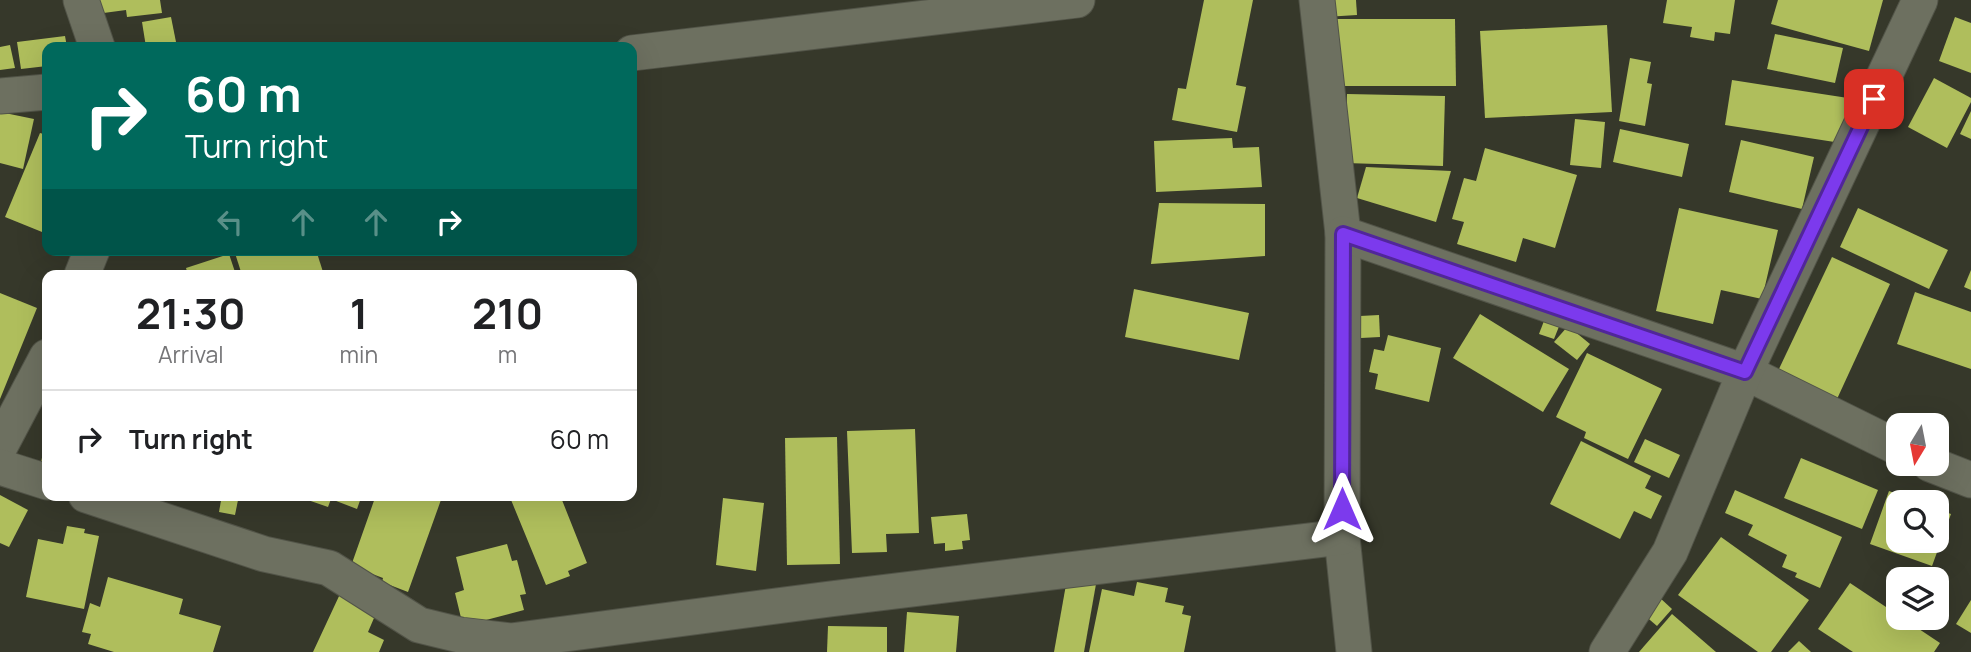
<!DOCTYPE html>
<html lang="en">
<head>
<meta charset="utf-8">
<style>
  body { margin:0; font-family:Manrope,sans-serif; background:#f2f2f2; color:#202124; height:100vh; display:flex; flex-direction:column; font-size:26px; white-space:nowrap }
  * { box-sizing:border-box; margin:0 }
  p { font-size:23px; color:#757577 }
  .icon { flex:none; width:38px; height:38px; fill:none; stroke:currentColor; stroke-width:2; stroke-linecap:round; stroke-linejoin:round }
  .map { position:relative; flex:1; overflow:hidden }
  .details { position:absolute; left:42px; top:270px; width:595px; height:231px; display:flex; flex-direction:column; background:#fff; border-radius:14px; box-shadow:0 7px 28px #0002 }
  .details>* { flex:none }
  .guide { position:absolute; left:42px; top:42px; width:595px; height:214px; border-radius:14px; box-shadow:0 7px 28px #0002; background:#00695c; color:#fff; overflow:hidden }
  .needle { width:46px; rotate:190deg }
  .buttons { position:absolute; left:1886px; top:413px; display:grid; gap:14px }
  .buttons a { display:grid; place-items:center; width:63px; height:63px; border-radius:14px; background:#fff; box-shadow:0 7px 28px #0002; font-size:35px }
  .pin { position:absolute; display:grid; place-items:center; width:60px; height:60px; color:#fff; margin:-30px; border-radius:14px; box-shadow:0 4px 10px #0006 }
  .me { position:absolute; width:77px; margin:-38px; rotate:0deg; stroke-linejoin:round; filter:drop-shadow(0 0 5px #0008) }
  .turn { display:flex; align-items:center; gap:24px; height:147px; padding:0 28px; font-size:32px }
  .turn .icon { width:91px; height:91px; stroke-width:2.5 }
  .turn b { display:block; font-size:49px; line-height:60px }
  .lanes { display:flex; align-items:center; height:66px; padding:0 28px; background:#0003; justify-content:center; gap:35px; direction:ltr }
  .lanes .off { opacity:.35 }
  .eta { display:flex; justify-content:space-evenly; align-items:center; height:119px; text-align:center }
  .eta b { font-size:42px; font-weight:700; line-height:49px }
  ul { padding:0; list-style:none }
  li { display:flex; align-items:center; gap:21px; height:98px; padding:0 28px; border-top:2px solid #e0e0e0 }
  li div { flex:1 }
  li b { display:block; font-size:26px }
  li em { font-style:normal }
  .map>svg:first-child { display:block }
</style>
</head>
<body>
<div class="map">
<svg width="1971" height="652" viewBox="0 0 1971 652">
  <rect width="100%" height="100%" fill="#36382a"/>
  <g fill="#afbe5c">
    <path d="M 94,0 L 160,0 L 162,13 L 127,17 L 126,10 L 96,14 Z"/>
    <path d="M 1204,0 L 1253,0 L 1236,85 L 1246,87 L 1237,132 L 1172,120 L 1178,88 L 1186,89 Z"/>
    <path d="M 1324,0 L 1356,0 L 1357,15 L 1325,17 Z"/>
    <path d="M 1667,0 L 1735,0 L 1730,34 L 1715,32 L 1714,41 L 1690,37 L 1692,27 L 1663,23 Z"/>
    <path d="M 1778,0 L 1883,0 L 1869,51 L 1771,24 Z"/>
    <path d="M 171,17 L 177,47 L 146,47 L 142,22 Z"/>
    <path d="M 1955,17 L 1971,23 L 1971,73 L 1939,61 Z"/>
    <path d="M 1335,19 L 1455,19 L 1456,86 L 1335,86 Z"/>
    <path d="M 1607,25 L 1612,112 L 1485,118 L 1480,31 Z"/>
    <path d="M 1775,34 L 1843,48 L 1835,83 L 1767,69 Z"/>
    <path d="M 65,36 L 67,47 L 47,47 L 47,66 L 21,69 L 17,42 Z"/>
    <path d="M 10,45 L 15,68 L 0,70 L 0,47 Z"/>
    <path d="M 1630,58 L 1651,62 L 1647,83 L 1652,84 L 1645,126 L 1619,121 Z"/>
    <path d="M 1934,78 L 1971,98 L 1971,102 L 1947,148 L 1908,127 Z"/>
    <path d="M 1732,80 L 1848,98 L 1841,143 L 1725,125 Z"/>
    <path d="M 1347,94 L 1445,96 L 1443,166 L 1345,163 Z"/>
    <path d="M 1971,111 L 1971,139 L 1960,134 Z"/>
    <path d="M 0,112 L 34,119 L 23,169 L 0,163 Z"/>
    <path d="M 1575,119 L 1605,122 L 1601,168 L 1570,165 Z"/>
    <path d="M 1620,129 L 1689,144 L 1682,177 L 1613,162 Z"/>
    <path d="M 40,133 L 47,135 L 47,234 L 5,217 Z"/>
    <path d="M 1232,138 L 1233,148 L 1259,147 L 1262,187 L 1156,192 L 1154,141 Z"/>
    <path d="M 1741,140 L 1814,157 L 1802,209 L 1729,192 Z"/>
    <path d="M 1485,148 L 1577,175 L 1555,248 L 1523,238 L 1516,262 L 1457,244 L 1464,222 L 1452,219 L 1464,178 L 1476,181 Z"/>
    <path d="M 1366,167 L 1451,171 L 1436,222 L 1357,198 Z"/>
    <path d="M 1159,203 L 1265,204 L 1265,256 L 1151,264 Z"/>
    <path d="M 1679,208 L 1778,230 L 1762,299 L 1721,290 L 1713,324 L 1656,311 Z"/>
    <path d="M 1858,208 L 1948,250 L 1929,289 L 1840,247 Z"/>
    <path d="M 191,250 L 214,250 L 214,251 L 192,256 Z"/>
    <path d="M 234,250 L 316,250 L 324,275 L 242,275 Z"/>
    <path d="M 229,254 L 236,275 L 188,275 L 186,268 Z"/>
    <path d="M 1832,257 L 1890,284 L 1837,399 L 1778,371 Z"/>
    <path d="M 1971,270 L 1971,290 L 1964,287 Z"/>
    <path d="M 1134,289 L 1249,313 L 1239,360 L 1125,337 Z"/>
    <path d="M 1915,292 L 1971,312 L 1971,369 L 1897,344 Z"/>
    <path d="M 0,293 L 37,308 L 0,399 Z"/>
    <path d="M 1547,313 L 1562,319 L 1554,339 L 1539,334 Z"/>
    <path d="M 1480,314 L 1569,369 L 1543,412 L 1453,358 Z"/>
    <path d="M 1379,315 L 1380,337 L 1361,338 L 1360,316 Z"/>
    <path d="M 1568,326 L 1590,344 L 1577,360 L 1554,342 Z"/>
    <path d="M 1388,335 L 1441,348 L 1429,402 L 1375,389 L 1378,374 L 1369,372 L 1374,349 L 1384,351 Z"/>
    <path d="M 1587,353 L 1662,389 L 1628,459 L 1584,438 L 1586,432 L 1556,417 Z"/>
    <path d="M 915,429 L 919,533 L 886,534 L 887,552 L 852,553 L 847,431 Z"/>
    <path d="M 46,437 L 47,438 L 47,464 L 41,463 Z"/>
    <path d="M 837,437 L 840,564 L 787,565 L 785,438 Z"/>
    <path d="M 1645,439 L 1680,455 L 1669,478 L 1634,462 Z"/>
    <path d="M 1581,441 L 1651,476 L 1645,488 L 1662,496 L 1651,519 L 1634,511 L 1620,539 L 1550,504 Z"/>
    <path d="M 1801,458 L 1878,490 L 1862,529 L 1784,498 Z"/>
    <path d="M 1735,490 L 1842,537 L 1820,588 L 1795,577 L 1797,573 L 1782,567 L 1787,555 L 1748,535 L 1753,525 L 1725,513 Z"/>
    <path d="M 1889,491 L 1918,502 L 1899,502 L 1899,541 L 1937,541 L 1937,509 L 1951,514 L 1932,566 L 1870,544 Z"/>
    <path d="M 0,495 L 28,510 L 9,547 L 0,543 Z"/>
    <path d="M 222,495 L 239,495 L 235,515 L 219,512 Z"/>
    <path d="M 303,495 L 362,495 L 357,509 L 331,499 L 328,507 L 302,498 Z"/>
    <path d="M 376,495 L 442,497 L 408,592 L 382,582 L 383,578 L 351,566 Z"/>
    <path d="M 509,495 L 560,495 L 587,563 L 568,571 L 570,576 L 546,585 Z"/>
    <path d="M 723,498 L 764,503 L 756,571 L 716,565 Z"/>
    <path d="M 967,514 L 970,540 L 962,541 L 963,549 L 945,551 L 945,543 L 934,544 L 931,517 Z"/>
    <path d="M 67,526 L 85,529 L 84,533 L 99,536 L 84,609 L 26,597 L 38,539 L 63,544 Z"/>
    <path d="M 1721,537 L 1809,600 L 1771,652 L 1758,652 L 1678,595 Z"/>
    <path d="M 507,544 L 512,561 L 517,560 L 526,594 L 520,595 L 524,610 L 463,626 L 455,593 L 464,590 L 456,557 Z"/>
    <path d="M 108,577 L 183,599 L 179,614 L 221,626 L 213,652 L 114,652 L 88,644 L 91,634 L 82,632 L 90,603 L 100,607 Z"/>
    <path d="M 1067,579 L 1096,584 L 1084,652 L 1054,652 Z"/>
    <path d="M 1137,582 L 1168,588 L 1165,602 L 1184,606 L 1182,614 L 1191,616 L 1184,652 L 1089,652 L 1102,589 L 1134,596 Z"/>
    <path d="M 1850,583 L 1940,643 L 1934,652 L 1853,652 L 1818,629 Z"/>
    <path d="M 340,594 L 377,611 L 368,632 L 384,640 L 379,652 L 313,652 Z"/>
    <path d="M 1659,597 L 1672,609 L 1657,626 L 1643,614 Z"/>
    <path d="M 1971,600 L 1971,633 L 1956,624 Z"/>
    <path d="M 907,612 L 959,616 L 956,652 L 904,652 Z"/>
    <path d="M 1672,614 L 1716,652 L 1639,652 Z"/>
    <path d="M 828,626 L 887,627 L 887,652 L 827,652 Z"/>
    <path d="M 1799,641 L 1811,652 L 1788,652 Z"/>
  </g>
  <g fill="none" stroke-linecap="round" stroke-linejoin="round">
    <g stroke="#525448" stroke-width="37">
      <g id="minor">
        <path d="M 81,0 L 97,47"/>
        <path d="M 1317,0 L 1343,234 L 1342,537 L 1354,652"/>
        <path d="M 632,53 L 1077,0"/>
        <path d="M 0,96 L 47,92"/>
        <path d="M 1343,234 L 1745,372 L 1899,448"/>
        <path d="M 82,275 L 92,250"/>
        <path d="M 0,446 L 47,357"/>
        <path d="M 1930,464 L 1971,480"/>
        <path d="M 0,467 L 47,482"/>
        <path d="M 86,495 L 264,554 L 329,568 L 419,625 L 460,635 L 511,641 L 830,599 L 1342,537"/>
        <path d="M 1607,652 L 1670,552 L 1745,372 L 1920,0"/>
      </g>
    </g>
    <use href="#minor" stroke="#6d7060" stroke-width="35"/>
  </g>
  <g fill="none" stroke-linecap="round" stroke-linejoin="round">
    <g stroke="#51269a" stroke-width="18">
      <path id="route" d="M 1342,509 L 1343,234 L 1745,372 L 1874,99"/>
    </g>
    <use href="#route" stroke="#7c3aed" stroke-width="12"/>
  </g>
</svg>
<div class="buttons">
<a><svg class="needle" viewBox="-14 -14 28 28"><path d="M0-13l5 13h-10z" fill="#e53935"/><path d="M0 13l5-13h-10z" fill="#757577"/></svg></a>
<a><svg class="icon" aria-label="search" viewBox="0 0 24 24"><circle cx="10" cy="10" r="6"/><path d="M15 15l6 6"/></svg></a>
<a><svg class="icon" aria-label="layers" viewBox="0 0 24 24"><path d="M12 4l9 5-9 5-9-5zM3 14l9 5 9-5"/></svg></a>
</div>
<div class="pin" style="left:1874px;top:99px;background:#d93025"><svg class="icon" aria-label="arrive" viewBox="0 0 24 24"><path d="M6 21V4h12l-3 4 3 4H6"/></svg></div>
<svg class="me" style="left:1342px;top:509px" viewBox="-20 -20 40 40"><path d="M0-17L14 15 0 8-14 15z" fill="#7c3aed" stroke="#fff" stroke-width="4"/></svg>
<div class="guide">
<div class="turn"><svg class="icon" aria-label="right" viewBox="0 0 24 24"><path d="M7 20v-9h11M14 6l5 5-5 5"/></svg><div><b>60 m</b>Turn right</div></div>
<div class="lanes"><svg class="icon off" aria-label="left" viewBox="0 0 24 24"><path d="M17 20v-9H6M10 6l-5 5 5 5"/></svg><svg class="icon off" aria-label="ahead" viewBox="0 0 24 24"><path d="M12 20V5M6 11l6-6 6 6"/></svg><svg class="icon off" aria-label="ahead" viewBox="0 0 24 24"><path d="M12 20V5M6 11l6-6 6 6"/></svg><svg class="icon" aria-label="right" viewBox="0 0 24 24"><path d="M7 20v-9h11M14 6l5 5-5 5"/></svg></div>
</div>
<section class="details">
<div class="eta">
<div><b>21:30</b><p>Arrival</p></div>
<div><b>1</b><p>min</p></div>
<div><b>210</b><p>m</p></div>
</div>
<ul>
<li><svg class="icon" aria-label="right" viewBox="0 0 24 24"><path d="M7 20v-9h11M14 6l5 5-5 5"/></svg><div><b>Turn right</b></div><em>60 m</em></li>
</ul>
</section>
</div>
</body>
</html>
